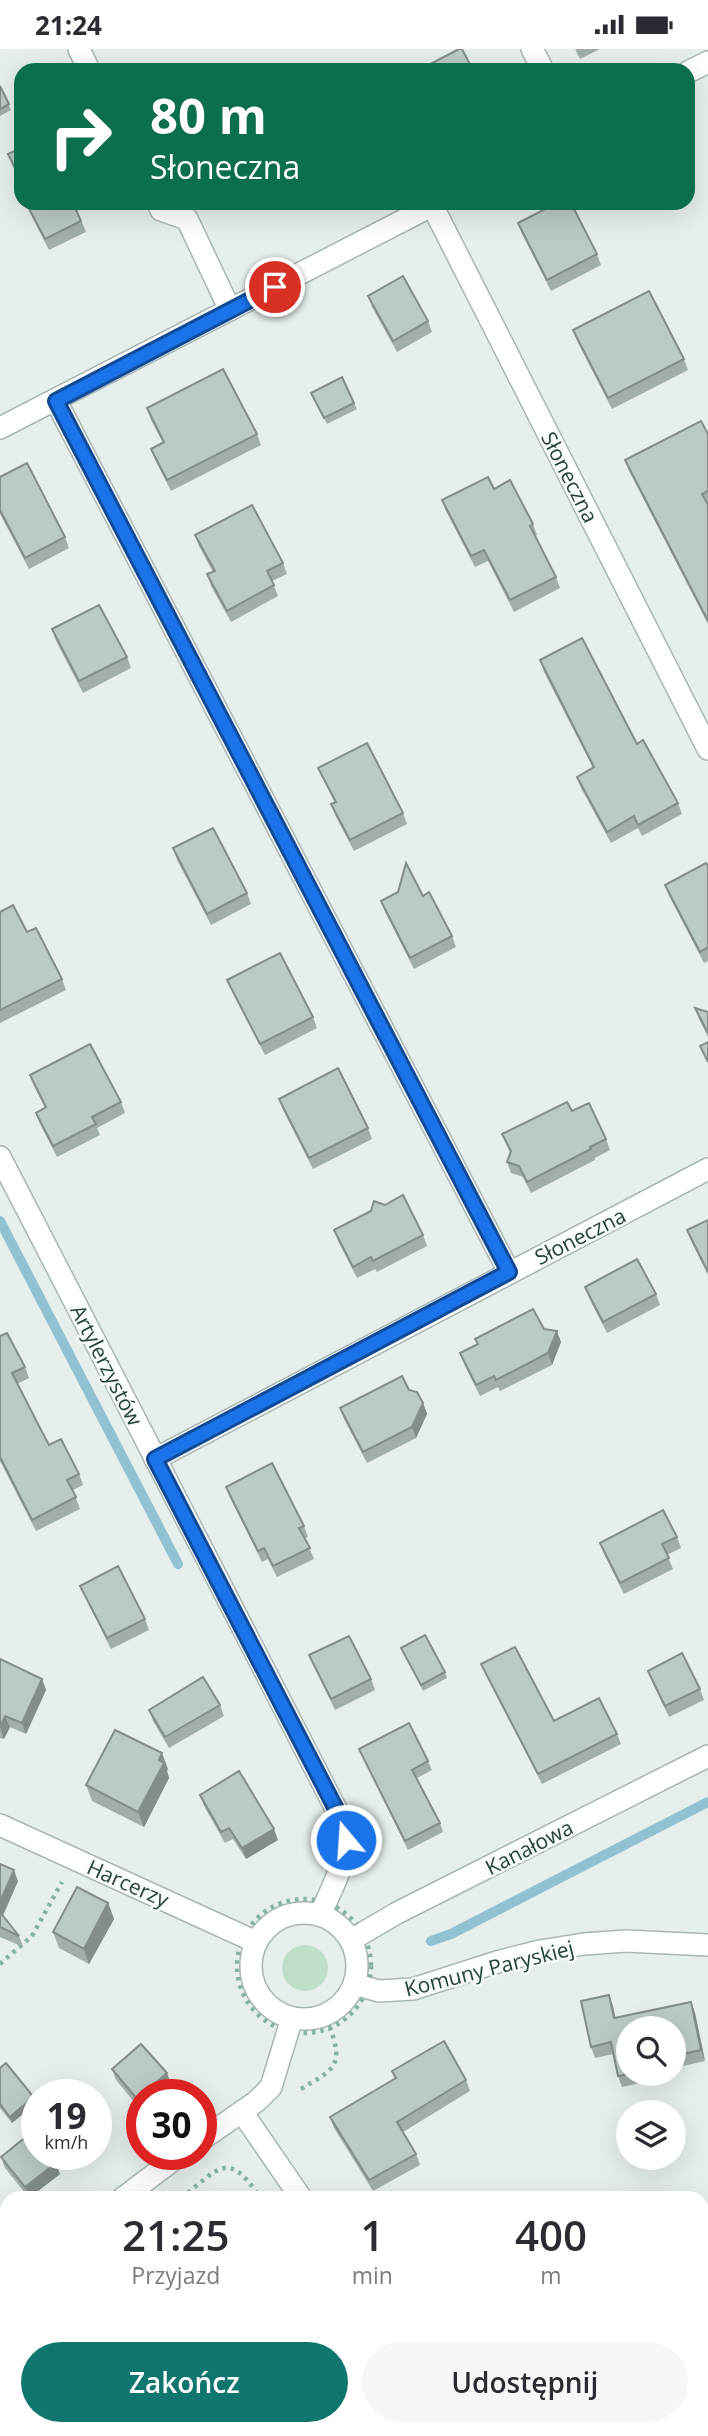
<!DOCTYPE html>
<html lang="pl">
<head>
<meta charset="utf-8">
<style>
  body { margin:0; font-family:"Open Sans",sans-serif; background:#f7f7f7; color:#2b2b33; height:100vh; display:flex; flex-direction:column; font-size:26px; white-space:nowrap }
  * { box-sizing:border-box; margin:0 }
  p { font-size:23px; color:#7c7c81 }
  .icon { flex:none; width:38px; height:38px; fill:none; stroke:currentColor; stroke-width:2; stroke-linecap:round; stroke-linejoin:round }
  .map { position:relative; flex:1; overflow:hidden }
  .drawer { position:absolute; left:0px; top:2142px; width:709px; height:245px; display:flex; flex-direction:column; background:#fff; border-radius:21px 21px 0 0; box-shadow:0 7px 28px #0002 }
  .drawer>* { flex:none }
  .banner { position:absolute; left:14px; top:14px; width:681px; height:147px; border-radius:21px; box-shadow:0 7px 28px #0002; background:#0b6e4f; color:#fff; overflow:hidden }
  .buttons { position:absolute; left:616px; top:1967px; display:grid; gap:14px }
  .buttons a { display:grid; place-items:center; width:70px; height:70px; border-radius:50%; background:#fff; box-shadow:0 7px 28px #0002; font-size:35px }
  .speed { position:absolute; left:21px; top:2030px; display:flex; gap:14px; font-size:35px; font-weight:700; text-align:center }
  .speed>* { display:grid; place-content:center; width:91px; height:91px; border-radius:50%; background:#fff; box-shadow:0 7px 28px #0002; line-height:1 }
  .speed small { font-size:18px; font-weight:400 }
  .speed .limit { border:10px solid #d22; background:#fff; color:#111 }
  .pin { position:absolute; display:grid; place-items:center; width:60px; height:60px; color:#fff; margin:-30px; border:4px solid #fff; border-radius:50%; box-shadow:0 2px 7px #0007 }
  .me { position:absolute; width:77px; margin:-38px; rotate:342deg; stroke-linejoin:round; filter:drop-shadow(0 0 5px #0008) }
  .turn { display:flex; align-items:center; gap:24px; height:147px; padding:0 21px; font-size:32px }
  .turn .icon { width:91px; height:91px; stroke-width:2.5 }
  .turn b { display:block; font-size:49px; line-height:60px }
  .eta { display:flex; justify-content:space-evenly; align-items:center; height:119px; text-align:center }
  .eta b { font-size:42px; font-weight:600; line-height:49px }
  .button { display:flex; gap:14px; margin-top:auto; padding:14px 21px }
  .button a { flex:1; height:80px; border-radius:42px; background:#0f766e; color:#fff; font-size:28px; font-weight:600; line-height:80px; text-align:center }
  .button a+a { background:#f7f7f7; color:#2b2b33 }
  .status { display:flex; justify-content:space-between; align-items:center; height:49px; padding:0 35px; background:#fff; direction:ltr }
  .status svg { height:19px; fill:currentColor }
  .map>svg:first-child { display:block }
</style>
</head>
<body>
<div class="status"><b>21:24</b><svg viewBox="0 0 49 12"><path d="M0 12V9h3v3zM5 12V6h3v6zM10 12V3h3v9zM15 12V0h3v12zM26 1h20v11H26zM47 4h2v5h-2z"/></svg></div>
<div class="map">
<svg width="708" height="2387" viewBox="0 0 708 2387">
  <rect width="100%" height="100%" fill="#e6efec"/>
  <circle fill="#c0dfcb" cx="305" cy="1919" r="23"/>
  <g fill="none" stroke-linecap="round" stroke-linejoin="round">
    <g stroke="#90c2d2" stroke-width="10">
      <path d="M 0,1172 L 178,1515"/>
      <path d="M 431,1892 L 451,1885 L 708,1753"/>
    </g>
    <g stroke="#a8b7b4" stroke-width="24">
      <g id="minor">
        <path d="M 79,0 L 89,21"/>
        <path d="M 532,0 L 543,21"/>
        <path d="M 688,23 L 708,13"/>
        <path d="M 158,154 L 161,161 L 187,170 L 230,261"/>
        <path d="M 432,156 L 708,700"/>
        <path d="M 56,352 L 509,1223"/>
        <path d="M 0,379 L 437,154"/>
        <path d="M 0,1108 L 337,1762 C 354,1804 337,1827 320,1866"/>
        <path d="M 155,1410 L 708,1120"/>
        <path d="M 0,1776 L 256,1893"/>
        <circle cx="304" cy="1917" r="53"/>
        <path d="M 351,1891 L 397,1864 L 708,1707"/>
        <path d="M 354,1935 L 379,1942 L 413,1940 L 497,1913 L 540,1902 L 584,1895 L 626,1892 L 708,1896"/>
        <path d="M 242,2063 L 301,2149"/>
        <path d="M 201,2091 L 257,2052 L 271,2038 L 292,1969"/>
        <path d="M 123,2149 L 181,2105"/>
        <path d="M 0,2249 L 7,2244"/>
        <path d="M 423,2380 L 425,2387"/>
      </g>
    </g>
    <g stroke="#87b2a8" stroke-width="4.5" stroke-dasharray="3.5 5" stroke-linecap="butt">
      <circle cx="304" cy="1917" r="67"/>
      <path d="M 0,1915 L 32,1887 L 62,1833"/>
      <path d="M 301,2040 C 332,2021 345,2018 330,1979"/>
      <path d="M 181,2149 C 219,2120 228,2099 260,2149"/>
      <path d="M 0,2290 L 7,2285"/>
      <path d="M 389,2380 L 392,2387"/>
    </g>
    <use href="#minor" stroke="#fff" stroke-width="21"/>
  </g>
  <g fill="#a1aea9">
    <path d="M 575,0 L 600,0 L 580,10 Z"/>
    <path d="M 0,37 L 11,61 L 0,67 Z"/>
    <path d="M 21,99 L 21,134 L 12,116 L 8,105 Z"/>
    <path d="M 25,154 L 92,154 L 77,162 L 86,183 L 49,201 Z"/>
    <path d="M 518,174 L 597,205 L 601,216 L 551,242 L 522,185 Z"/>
    <path d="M 368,247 L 428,272 L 432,283 L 397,303 L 372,258 Z"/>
    <path d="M 573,281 L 684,310 L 688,321 L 612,360 L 577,292 Z"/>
    <path d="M 311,344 L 354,354 L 357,360 L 327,375 Z"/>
    <path d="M 147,359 L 257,385 L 261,396 L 171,442 L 155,411 L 151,400 L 163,394 L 151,371 Z"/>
    <path d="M 708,385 L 708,575 L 629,422 L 625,411 Z"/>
    <path d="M 0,428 L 65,488 L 69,499 L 29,520 L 0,465 Z"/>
    <path d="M 494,440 L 533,475 L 537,486 L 535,487 L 556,528 L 560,539 L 514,563 L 488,512 L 475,518 L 446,462 L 442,451 Z"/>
    <path d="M 195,486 L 283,514 L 287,525 L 272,532 L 278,547 L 231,573 L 211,537 L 207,525 L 213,523 L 199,497 Z"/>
    <path d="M 52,580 L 127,608 L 131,619 L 83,644 L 56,592 Z"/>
    <path d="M 540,611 L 637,695 L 678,754 L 682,765 L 642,787 L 638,779 L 611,794 L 581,739 L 577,728 L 593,719 L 544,623 Z"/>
    <path d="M 318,719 L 403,764 L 407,775 L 354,802 L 335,766 L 331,755 L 335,754 L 323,730 Z"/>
    <path d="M 173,799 L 247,844 L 251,855 L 211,876 L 177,811 Z"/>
    <path d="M 708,817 L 708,912 L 704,914 L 669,847 L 665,836 Z"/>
    <path d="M 423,847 L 452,887 L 456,898 L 414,920 L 385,863 L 381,852 Z"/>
    <path d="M 0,863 L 27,883 L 62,930 L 66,941 L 0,974 Z"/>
    <path d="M 227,931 L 313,968 L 317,979 L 265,1006 L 232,942 Z"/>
    <path d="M 695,959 L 708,963 L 708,988 L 699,970 Z"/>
    <path d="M 30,1026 L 121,1053 L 125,1064 L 97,1079 L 100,1086 L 57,1108 L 40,1075 L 36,1064 L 45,1059 L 34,1037 Z"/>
    <path d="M 279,1050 L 368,1079 L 372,1090 L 313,1120 L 283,1061 Z"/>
    <path d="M 572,1062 L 606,1090 L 610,1101 L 595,1109 L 595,1111 L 531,1144 L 523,1128 L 511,1124 L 507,1113 L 510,1104 L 502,1085 Z"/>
    <path d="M 708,1171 L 708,1226 L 691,1192 L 687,1181 Z"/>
    <path d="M 334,1181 L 423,1186 L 427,1197 L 377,1223 L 375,1220 L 357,1229 L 338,1192 Z"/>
    <path d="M 585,1238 L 656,1245 L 660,1256 L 607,1284 L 589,1249 Z"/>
    <path d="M 544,1280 L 561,1293 L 552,1316 L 500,1342 L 498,1338 L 480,1347 L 464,1315 L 460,1304 Z"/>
    <path d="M 0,1287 L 25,1318 L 29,1329 L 17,1335 L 49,1396 L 79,1425 L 83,1436 L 73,1441 L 80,1460 L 36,1482 L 0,1412 Z"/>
    <path d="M 409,1341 L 423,1354 L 427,1365 L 416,1389 L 367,1414 L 344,1370 L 340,1359 Z"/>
    <path d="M 226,1438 L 304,1477 L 308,1488 L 305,1489 L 314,1510 L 277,1528 L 268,1510 L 262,1513 L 230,1449 Z"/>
    <path d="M 677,1488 L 681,1499 L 667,1506 L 673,1520 L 624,1545 L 604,1505 L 600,1494 Z"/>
    <path d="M 80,1537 L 145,1570 L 149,1581 L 111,1600 L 85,1548 Z"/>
    <path d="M 401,1599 L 445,1623 L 447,1629 L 423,1642 Z"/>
    <path d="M 309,1606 L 371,1630 L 375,1641 L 335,1661 L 314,1617 Z"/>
    <path d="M 0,1610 L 42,1630 L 46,1641 L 26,1685 L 10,1678 L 4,1690 L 0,1689 Z"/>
    <path d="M 481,1615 L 554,1672 L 617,1685 L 621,1695 L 542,1735 L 485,1624 Z"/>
    <path d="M 648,1622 L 700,1640 L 704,1651 L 669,1668 L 652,1633 Z"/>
    <path d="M 220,1656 L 224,1667 L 169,1699 L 153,1672 L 149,1661 Z"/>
    <path d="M 359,1700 L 428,1712 L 432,1721 L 417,1729 L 440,1774 L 443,1783 L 408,1801 L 363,1709 Z"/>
    <path d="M 168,1720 L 167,1722 L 169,1729 L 144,1778 L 92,1752 L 86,1736 Z"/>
    <path d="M 200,1746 L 278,1791 L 246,1810 L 233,1790 L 225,1794 L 204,1757 Z"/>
    <path d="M 0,1815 L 18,1832 L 3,1867 L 19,1887 L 23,1898 L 0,1888 Z"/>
    <path d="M 108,1854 L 114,1870 L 89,1915 L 59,1899 L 53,1883 Z"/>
    <path d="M 691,1953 L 695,1964 L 705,2012 L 674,2019 L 674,1979 L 628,2025 L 663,2025 L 664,2029 L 622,2038 L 618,2027 L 613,2005 L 595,2009 L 591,1998 L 613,1957 L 615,1969 Z"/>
    <path d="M 0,2019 L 36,2051 L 37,2054 L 37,2057 L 33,2057 L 12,2074 L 0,2059 Z"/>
    <path d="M 112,2020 L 171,2035 L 158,2046 L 142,2046 L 142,2060 L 141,2061 L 116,2031 Z"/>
    <path d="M 392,2022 L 466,2031 L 470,2042 L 403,2083 L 416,2105 L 420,2116 L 373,2142 L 334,2079 L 330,2068 L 395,2030 Z"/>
    <path d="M 1,2108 L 60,2125 L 29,2149 L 5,2119 Z"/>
    <path d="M 7,2319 L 7,2373 L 0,2364 L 0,2324 Z"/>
    <path d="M 12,2380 L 73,2380 L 64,2387 L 18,2387 Z"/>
    <path d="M 176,2380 L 203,2380 L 194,2387 L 181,2387 Z"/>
    <path d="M 520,2380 L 582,2380 L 574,2387 L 526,2387 Z"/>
    <path d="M 583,2380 L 636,2380 L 628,2387 L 589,2387 Z"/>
  </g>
  <g fill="#838d8a">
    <path d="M 557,1282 L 561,1293 L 552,1316 L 548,1304 Z"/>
    <path d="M 423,1354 L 427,1365 L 416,1389 L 412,1378 Z"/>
    <path d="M 42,1630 L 46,1641 L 26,1685 L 22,1674 Z"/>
    <path d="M 5,1667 L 10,1678 L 4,1690 L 0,1678 Z"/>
    <path d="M 162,1704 L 168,1720 L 167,1722 L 169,1729 L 144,1778 L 138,1763 Z"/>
    <path d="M 274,1780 L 278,1791 L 246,1810 L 242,1799 Z"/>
    <path d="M 14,1821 L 18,1832 L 2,1868 L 0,1863 L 0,1853 Z"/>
    <path d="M 108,1854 L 114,1870 L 89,1915 L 84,1900 Z"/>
    <path d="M 609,1946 L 613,1957 L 618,1981 L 614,1969 Z"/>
    <path d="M 691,1953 L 695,1964 L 705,2012 L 701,2001 Z"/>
    <path d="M 167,2024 L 171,2035 L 158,2046 L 142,2046 L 142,2060 L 141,2061 L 137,2050 Z"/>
    <path d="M 30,2051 L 33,2057 L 12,2074 L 10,2068 Z"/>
    <path d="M 56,2114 L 60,2125 L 29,2149 L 25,2138 Z"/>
    <path d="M 55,2380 L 73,2380 L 64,2387 L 46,2387 Z"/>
    <path d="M 185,2380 L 203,2380 L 194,2387 L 184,2387 L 182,2382 Z"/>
    <path d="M 566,2380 L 582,2380 L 574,2387 L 558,2387 Z"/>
    <path d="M 619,2380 L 636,2380 L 628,2387 L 611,2387 Z"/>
  </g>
  <g fill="#bbcac5" stroke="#838d8a" stroke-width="2">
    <path d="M 459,0 L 462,0 L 473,21 L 419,21 Z"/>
    <path d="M 0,37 L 9,55 L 0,60 Z"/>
    <path d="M 21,99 L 21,130 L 8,105 Z"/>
    <path d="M 26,154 L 73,154 L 81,172 L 45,190 Z"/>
    <path d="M 557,154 L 571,154 L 597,205 L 547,231 L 518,174 Z"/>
    <path d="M 403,227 L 428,272 L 393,292 L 368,247 Z"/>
    <path d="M 649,242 L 684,310 L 608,349 L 573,281 Z"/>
    <path d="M 223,320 L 257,385 L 167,431 L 151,400 L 164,393 L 147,359 Z"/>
    <path d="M 342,328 L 354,354 L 324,369 L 311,344 Z"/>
    <path d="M 701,372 L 708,385 L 708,442 L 702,445 L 708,456 L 708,572 L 625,411 Z"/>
    <path d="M 27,414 L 65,488 L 25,509 L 0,461 L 0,428 Z"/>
    <path d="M 488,428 L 494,440 L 510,431 L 533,475 L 530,477 L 556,528 L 510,551 L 484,501 L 471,507 L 442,451 Z"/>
    <path d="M 252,456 L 283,514 L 267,522 L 274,536 L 227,562 L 207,525 L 215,522 L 195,486 Z"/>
    <path d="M 99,556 L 127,608 L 79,632 L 52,580 Z"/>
    <path d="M 582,589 L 637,695 L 643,691 L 678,754 L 638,776 L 634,767 L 607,783 L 577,728 L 594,718 L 540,611 Z"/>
    <path d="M 367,694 L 403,764 L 350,791 L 331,755 L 336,753 L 318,719 Z"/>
    <path d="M 213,779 L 247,844 L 207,865 L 173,799 Z"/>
    <path d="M 406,814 L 423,847 L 429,843 L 452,887 L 410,909 L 381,852 L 398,843 Z"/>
    <path d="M 706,814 L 708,817 L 708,898 L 700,903 L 665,836 Z"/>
    <path d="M 13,856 L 27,883 L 36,879 L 62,930 L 0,961 L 0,863 Z"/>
    <path d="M 280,904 L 313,968 L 260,995 L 227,931 Z"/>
    <path d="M 695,959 L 708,963 L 708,984 Z"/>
    <path d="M 708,993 L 708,1013 L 700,997 Z"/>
    <path d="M 90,995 L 121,1053 L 92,1068 L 96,1075 L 53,1097 L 36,1064 L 46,1058 L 30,1026 Z"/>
    <path d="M 338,1019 L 368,1079 L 309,1109 L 279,1050 Z"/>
    <path d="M 567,1053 L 572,1062 L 589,1054 L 606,1090 L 590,1098 L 591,1100 L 527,1133 L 519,1117 L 507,1113 L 511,1102 L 502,1085 Z"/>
    <path d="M 403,1146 L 423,1186 L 373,1212 L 371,1208 L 353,1218 L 334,1181 L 371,1162 L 374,1152 L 385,1156 Z"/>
    <path d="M 708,1171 L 708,1223 L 687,1181 Z"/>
    <path d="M 637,1210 L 656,1245 L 603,1273 L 585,1238 Z"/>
    <path d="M 533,1260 L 544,1280 L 557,1282 L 548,1304 L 496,1331 L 494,1327 L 476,1336 L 460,1304 L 478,1295 L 475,1290 Z"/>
    <path d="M 7,1284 L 25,1318 L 12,1324 L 40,1379 L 49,1396 L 61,1390 L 79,1425 L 67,1431 L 76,1448 L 32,1471 L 0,1408 L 0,1287 Z"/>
    <path d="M 402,1327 L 409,1341 L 417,1343 L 423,1354 L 412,1378 L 363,1403 L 340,1359 Z"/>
    <path d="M 272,1414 L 304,1477 L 299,1479 L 310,1499 L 273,1517 L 264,1499 L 258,1502 L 226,1438 Z"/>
    <path d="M 663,1461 L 677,1488 L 662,1495 L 669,1509 L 620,1534 L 600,1494 Z"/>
    <path d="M 118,1517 L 145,1570 L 107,1589 L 80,1537 Z"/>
    <path d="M 425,1586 L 445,1623 L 421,1636 L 401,1599 Z"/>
    <path d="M 349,1587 L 371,1630 L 331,1650 L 309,1606 Z"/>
    <path d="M 515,1598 L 554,1672 L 599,1649 L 617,1685 L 538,1725 L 481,1615 Z"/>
    <path d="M 682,1604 L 700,1640 L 665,1657 L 648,1622 Z"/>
    <path d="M 0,1610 L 42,1630 L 22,1674 L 5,1667 L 0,1678 Z"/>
    <path d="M 203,1628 L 220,1656 L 165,1688 L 149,1661 Z"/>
    <path d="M 409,1674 L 428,1712 L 412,1721 L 440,1774 L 405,1792 L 359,1700 Z"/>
    <path d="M 115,1681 L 162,1704 L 159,1711 L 164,1714 L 138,1763 L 86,1736 Z"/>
    <path d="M 239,1722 L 274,1780 L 242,1799 L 229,1779 L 221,1783 L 200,1746 Z"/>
    <path d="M 0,1815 L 14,1821 L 0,1853 Z"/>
    <path d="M 77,1838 L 108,1854 L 84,1900 L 53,1883 Z"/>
    <path d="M 0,1863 L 19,1887 L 0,1878 Z"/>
    <path d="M 609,1946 L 614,1969 L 691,1953 L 701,2001 L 674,2007 L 674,1979 L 628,1979 L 628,2025 L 630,2025 L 618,2027 L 611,1993 L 591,1998 L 581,1952 Z"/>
    <path d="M 444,1992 L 466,2031 L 397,2073 L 416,2105 L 369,2131 L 330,2068 L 396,2029 L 392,2022 Z"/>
    <path d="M 141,1995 L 167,2024 L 137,2050 L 112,2020 Z"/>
    <path d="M 6,2014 L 36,2051 L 30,2051 L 10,2068 L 0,2055 L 0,2019 Z"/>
    <path d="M 32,2083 L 37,2090 L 37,2105 L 49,2105 L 56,2114 L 25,2138 L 1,2108 Z"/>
    <path d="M 7,2319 L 7,2368 L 0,2359 L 0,2324 Z"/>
    <path d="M 17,2380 L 55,2380 L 46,2387 L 22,2387 Z"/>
    <path d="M 525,2380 L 566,2380 L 558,2387 L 531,2387 Z"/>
    <path d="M 588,2380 L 619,2380 L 611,2387 L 594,2387 Z"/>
  </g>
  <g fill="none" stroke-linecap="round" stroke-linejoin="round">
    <g stroke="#114b97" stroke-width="18">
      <path id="route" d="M 275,238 L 56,352 L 509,1223 L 155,1410 L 337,1762 L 346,1791"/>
    </g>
    <use href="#route" stroke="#1a73e8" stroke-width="12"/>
  </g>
  <g text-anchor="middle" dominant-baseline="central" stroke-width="5" stroke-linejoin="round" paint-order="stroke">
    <g font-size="21" fill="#25413c" stroke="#f7fbf9">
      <text transform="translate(570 428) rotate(63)">Słoneczna</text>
      <text transform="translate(580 1187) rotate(-27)">Słoneczna</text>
      <text transform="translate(107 1316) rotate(63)">Artylerzystów</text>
      <text transform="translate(529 1798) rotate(-27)">Kanałowa</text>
      <text transform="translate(128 1834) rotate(24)">Harcerzy</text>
      <text transform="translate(489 1919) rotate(-14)">Komuny Paryskiej</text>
    </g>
  </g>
</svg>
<div class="buttons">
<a><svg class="icon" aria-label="search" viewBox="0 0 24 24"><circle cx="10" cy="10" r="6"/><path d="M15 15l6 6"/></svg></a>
<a><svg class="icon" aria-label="layers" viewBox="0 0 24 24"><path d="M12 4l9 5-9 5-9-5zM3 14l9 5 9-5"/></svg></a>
</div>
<div class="speed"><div>19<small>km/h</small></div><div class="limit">30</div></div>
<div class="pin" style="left:275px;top:238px;background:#d93025"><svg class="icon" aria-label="arrive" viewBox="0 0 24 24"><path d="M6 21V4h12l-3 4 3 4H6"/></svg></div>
<svg class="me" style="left:346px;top:1791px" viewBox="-20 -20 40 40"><circle r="17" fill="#1a73e8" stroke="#fff" stroke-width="3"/><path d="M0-11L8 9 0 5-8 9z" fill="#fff"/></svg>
<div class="banner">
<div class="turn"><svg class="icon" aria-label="right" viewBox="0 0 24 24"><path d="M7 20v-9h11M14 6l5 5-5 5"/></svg><div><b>80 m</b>Słoneczna</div></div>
</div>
<section class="drawer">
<div class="eta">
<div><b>21:25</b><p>Przyjazd</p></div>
<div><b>1</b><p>min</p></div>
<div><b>400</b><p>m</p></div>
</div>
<div class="button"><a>Zakończ</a><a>Udostępnij</a></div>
</section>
</div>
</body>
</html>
